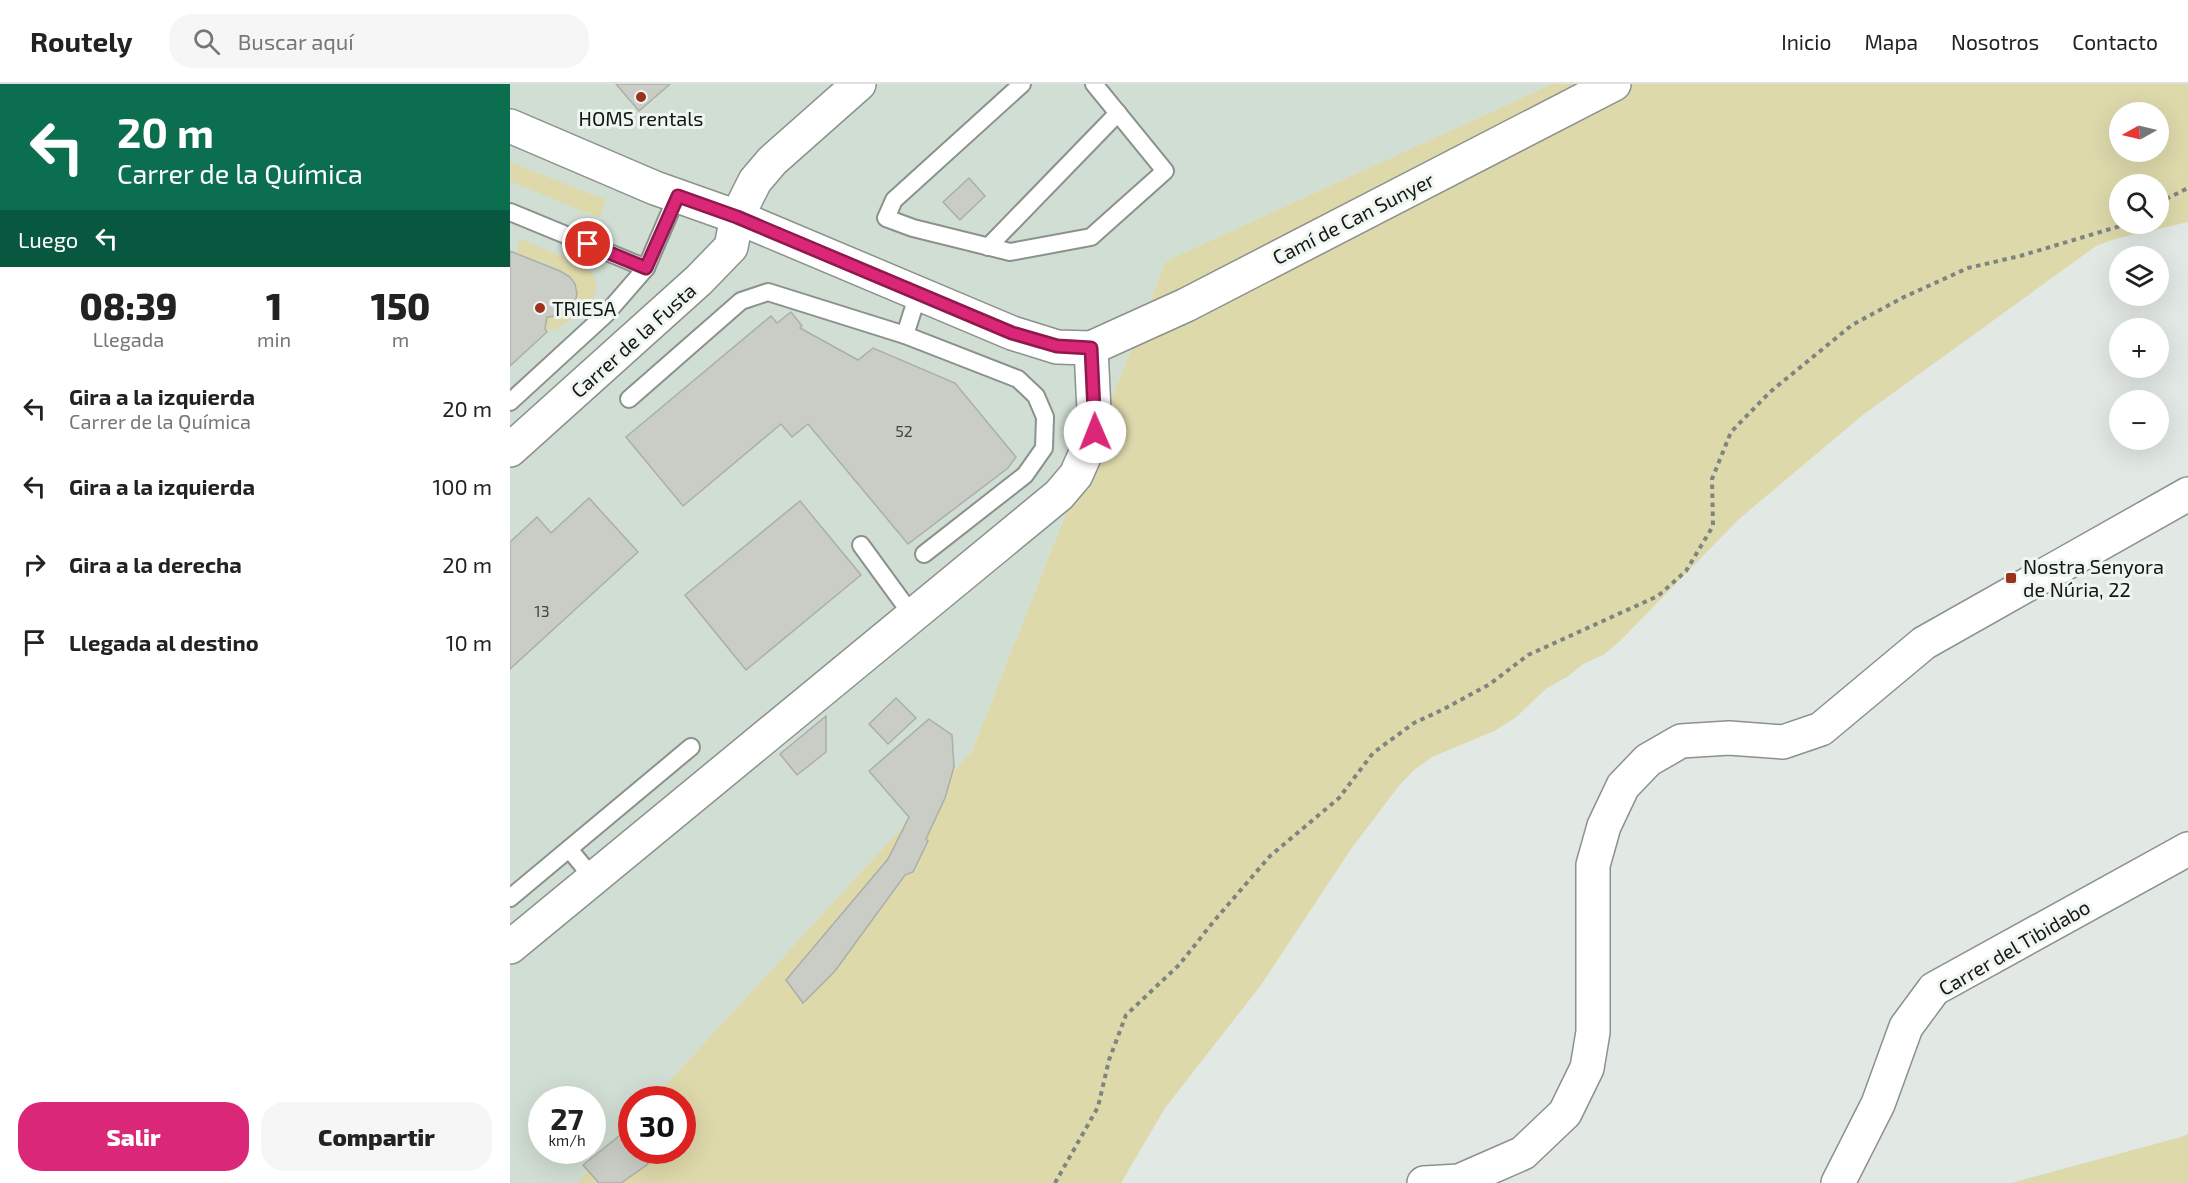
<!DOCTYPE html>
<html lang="es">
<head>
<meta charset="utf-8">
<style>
  body { margin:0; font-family:"Exo 2",sans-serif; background:#f6f6f6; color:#222; height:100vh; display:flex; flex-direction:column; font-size:22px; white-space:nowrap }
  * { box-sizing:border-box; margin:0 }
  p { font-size:20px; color:#767676 }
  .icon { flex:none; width:33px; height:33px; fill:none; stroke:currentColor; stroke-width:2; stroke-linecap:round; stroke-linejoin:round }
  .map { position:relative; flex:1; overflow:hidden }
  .details { display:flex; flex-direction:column; background:#fff; width:510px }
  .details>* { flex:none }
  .guide { background:#0b6e4f; color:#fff; overflow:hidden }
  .needle { width:39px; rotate:262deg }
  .buttons { position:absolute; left:1599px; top:18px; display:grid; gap:12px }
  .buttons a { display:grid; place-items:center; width:60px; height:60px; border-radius:50%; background:#fff; box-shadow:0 6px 24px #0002; font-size:30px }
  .speed { position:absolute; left:18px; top:1002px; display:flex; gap:12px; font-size:30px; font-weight:700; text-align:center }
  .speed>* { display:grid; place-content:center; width:78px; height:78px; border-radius:50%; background:#fff; box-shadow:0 6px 24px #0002; line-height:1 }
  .speed small { font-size:15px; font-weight:400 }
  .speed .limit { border:9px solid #d22; background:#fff; color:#111 }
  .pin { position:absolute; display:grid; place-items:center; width:51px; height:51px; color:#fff; margin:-26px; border:3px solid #fff; border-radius:50%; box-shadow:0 2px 6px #0007 }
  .me { position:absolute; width:66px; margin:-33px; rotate:359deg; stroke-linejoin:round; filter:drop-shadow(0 0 4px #0008) }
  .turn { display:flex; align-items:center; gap:21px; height:126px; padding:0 18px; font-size:27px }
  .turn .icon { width:78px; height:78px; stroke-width:2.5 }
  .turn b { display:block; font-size:42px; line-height:51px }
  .then { display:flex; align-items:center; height:57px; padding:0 18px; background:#0003; gap:12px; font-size:22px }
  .eta { display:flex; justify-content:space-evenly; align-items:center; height:102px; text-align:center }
  .eta b { font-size:36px; font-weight:800; line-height:42px }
  .action { display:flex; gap:12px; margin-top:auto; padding:12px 18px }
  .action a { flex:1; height:69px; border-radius:24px; background:#db2777; color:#fff; font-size:24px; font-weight:800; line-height:69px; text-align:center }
  .action a+a { background:#f6f6f6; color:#222 }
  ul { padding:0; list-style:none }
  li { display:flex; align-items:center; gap:18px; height:78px; padding:0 18px }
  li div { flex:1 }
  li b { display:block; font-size:22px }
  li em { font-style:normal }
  header { display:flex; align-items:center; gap:36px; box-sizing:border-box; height:84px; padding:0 30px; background:#fff; border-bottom:2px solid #e0e0e0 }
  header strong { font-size:28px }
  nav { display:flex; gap:33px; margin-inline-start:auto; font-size:21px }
  .search { width:420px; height:54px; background:#f6f6f6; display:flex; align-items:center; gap:15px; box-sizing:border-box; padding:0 21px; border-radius:24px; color:#767676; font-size:22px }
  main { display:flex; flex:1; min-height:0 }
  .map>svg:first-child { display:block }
</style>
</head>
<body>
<header>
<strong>Routely</strong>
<div class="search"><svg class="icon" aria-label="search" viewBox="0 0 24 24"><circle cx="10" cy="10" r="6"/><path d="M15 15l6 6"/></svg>Buscar aquí</div>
<nav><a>Inicio</a><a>Mapa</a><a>Nosotros</a><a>Contacto</a></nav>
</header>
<main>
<section class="details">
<div class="guide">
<div class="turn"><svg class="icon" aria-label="left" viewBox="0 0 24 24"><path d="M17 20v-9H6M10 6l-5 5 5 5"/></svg><div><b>20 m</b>Carrer de la Química</div></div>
<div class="then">Luego<svg class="icon" aria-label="left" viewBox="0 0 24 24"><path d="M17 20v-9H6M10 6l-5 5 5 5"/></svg></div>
</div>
<div class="eta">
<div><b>08:39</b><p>Llegada</p></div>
<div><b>1</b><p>min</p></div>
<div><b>150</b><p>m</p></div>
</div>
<ul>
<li><svg class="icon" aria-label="left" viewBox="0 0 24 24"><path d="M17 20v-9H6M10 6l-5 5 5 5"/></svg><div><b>Gira a la izquierda</b><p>Carrer de la Química</p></div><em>20 m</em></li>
<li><svg class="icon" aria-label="left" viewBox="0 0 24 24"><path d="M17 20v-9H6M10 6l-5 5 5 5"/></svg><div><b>Gira a la izquierda</b></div><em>100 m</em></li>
<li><svg class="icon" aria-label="right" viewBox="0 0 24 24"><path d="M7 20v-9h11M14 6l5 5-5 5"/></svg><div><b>Gira a la derecha</b></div><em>20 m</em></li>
<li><svg class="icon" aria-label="arrive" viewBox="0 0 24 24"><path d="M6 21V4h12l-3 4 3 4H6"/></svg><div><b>Llegada al destino</b></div><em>10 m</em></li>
</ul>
<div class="action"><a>Salir</a><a>Compartir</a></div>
</section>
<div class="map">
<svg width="1678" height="1099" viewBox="0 0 1678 1099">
  <rect width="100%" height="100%" fill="#e2e8e3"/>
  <path fill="#d1ded3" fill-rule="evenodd" d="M 0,0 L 1042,0 L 656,177 L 462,667 L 143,1015 L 122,1016 L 121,1039 L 67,1099 L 0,1099 ZM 32,1016 L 82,1016 L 82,1066 L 32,1066 Z"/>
  <g fill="#ded9ab" fill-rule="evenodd">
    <path d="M 1042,0 L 1678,0 L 1678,138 L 1605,155 L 1586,162 L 1354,330 L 1229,435 L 1110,557 L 1093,571 L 1073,580 L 1057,593 L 1037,604 L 1005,634 L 984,647 L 922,673 L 904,686 L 888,703 L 841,765 L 751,901 L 655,1024 L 611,1099 L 67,1099 L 121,1039 L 122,1066 L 172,1066 L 172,1016 L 143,1015 L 462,667 L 656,177 ZM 1610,28 L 1648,28 L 1648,68 L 1610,68 ZM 1610,100 L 1648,100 L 1648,140 L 1610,140 Z"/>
    <path d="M 0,78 L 96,116 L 89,134 L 0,97 Z"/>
    <path d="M 11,155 L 73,181 L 85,193 C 89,219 77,226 57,238 C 47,244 49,245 36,247 L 37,233 C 48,232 60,229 65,218 C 78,189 25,177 6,169 Z"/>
    <path d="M 1678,1050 L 1678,1099 L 1501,1099 L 1671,1053 Z"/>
  </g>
  <g fill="#cacdc6" stroke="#acafa8" stroke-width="1.5">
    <path d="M 106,0 L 160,0 L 129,27 Z"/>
    <path d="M 459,94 L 475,112 L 450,136 L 433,118 Z"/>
    <path d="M 0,167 L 50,187 L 60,193 L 65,200 L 67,210 L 65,218 L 59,226 L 47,232 L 37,233 L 35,245 L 37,248 L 0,282 Z"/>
    <path d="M 281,228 L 292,242 L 290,244 L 348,276 L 363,264 L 445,299 L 506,373 L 498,384 L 398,460 L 298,340 L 282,353 L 271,340 L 173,422 L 116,353 L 261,232 L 267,239 Z"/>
    <path d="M 79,414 L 128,468 L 0,585 L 0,458 L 27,433 L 41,449 Z"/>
    <path d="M 290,417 L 351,491 L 236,586 L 175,511 Z"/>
    <path d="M 386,614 L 406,634 L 378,660 L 359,640 Z"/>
    <path d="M 316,632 L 316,668 L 287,691 L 270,670 Z"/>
    <path d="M 419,635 L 442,651 L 444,683 L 435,714 L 416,755 L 418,757 L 403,788 L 395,791 L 325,887 L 293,919 L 276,896 L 378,775 L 399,733 L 359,687 Z"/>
    <path d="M 114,1048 L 122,1058 L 122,1066 L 128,1066 L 138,1080 L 111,1099 L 89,1099 L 73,1081 Z"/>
  </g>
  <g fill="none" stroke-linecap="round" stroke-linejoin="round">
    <g stroke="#8b918c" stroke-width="20">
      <g id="service">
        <path d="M 512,0 L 384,116 L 376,134 L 403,144 L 500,168 L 581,153 L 655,87 L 584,0"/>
        <path d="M 0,128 L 136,184"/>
        <path d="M 478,163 L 608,29"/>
        <path d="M 395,251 L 408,210"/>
        <path d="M 119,315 L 231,217 L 258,208 L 395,251 L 508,295 L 526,312 L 535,333 L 534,364 L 515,391 L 414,470"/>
        <path d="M 0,318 L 96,230 L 136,184 L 167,112"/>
        <path d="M 351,461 L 402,531"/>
        <path d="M 59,765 L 83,794"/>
        <path d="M 0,814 L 181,663"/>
      </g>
    </g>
    <g stroke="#8b918c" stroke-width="36">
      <g id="minor">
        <path d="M 0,42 L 145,104 L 227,133 L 502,249 L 547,263 L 581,264 L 676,221 L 1104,0"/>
        <path d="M 0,366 L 189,196 L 221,163 L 227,133 L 245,97 L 262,77 L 349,0"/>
        <path d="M 0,863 L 549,411 L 566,391 L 585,348 L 581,264"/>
        <path d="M 914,1099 L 949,1097 L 1013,1069 L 1055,1029 L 1077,984 L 1083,948 L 1083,781 L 1094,742 L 1113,702 L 1138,676 L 1171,657 L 1219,654 L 1273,658 L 1311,645 L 1414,559 L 1678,410"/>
        <path d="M 1328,1099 L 1368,1020 L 1396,943 L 1424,905 L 1678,765"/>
      </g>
    </g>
    <g stroke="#7f8480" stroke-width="4" stroke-dasharray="4.5 4.5" stroke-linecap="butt">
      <path d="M 1648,119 L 1678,104"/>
      <path d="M 545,1099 L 588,1023 L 599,976 L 616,931 L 669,881 L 704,837 L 760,772 L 829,714 L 863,669 L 904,639 L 932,626 L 980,600 L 1018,571 L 1148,512 L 1176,487 L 1203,442 L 1202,395 L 1221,348 L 1260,308 L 1342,241 L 1394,213 L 1458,184 L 1510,172 L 1617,140"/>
    </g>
    <use href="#service" stroke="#fff" stroke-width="16"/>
    <use href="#minor" stroke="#fff" stroke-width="33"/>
  </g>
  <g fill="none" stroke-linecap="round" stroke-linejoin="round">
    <g stroke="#8e194d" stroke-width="15">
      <path id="route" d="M 78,160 L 136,184 L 168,112 L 227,133 L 502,249 L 547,262 L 581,264 L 585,348"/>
    </g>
    <use href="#route" stroke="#db2777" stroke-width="10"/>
  </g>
  <g fill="#9b321d" stroke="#eff6f0" stroke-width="2">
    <circle cx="131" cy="13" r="6"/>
    <circle cx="30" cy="224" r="6"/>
    <rect x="1495" y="488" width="12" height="12" rx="3"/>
  </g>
  <g text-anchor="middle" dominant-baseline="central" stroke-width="6" stroke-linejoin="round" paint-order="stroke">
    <g font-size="16" fill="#424441">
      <text x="394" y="346">52</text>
      <text x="32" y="526">13</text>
    </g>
    <g font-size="20" fill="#141715" stroke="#eff6f0" text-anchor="start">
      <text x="131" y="34" text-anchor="middle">HOMS rentals</text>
      <text x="42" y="224">TRIESA</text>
      <text x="1513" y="482">Nostra Senyora<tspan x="1513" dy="23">de Núria, 22</tspan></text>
    </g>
    <g font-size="20" fill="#141715" stroke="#eff6f0">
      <text transform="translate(843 134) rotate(-27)">Camí de Can Sunyer</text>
      <text transform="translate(123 256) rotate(-42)">Carrer de la Fusta</text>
      <text transform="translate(1504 863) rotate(-30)">Carrer del Tibidabo</text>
    </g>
  </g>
</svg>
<div class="buttons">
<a><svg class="needle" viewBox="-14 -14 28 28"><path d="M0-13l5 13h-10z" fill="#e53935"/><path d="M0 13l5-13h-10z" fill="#767676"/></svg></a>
<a><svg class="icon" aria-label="search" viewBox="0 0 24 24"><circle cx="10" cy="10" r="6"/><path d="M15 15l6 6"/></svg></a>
<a><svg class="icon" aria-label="layers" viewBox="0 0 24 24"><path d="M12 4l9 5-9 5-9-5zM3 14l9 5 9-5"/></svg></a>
<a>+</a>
<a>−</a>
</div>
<div class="speed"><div>27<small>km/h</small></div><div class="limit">30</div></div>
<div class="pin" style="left:78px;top:160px;background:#d93025"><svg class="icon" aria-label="arrive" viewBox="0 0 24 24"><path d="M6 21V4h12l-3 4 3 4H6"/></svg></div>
<svg class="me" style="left:585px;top:348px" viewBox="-20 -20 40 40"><circle r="19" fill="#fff"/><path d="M0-13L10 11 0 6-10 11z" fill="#db2777"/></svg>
</div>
</main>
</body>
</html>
